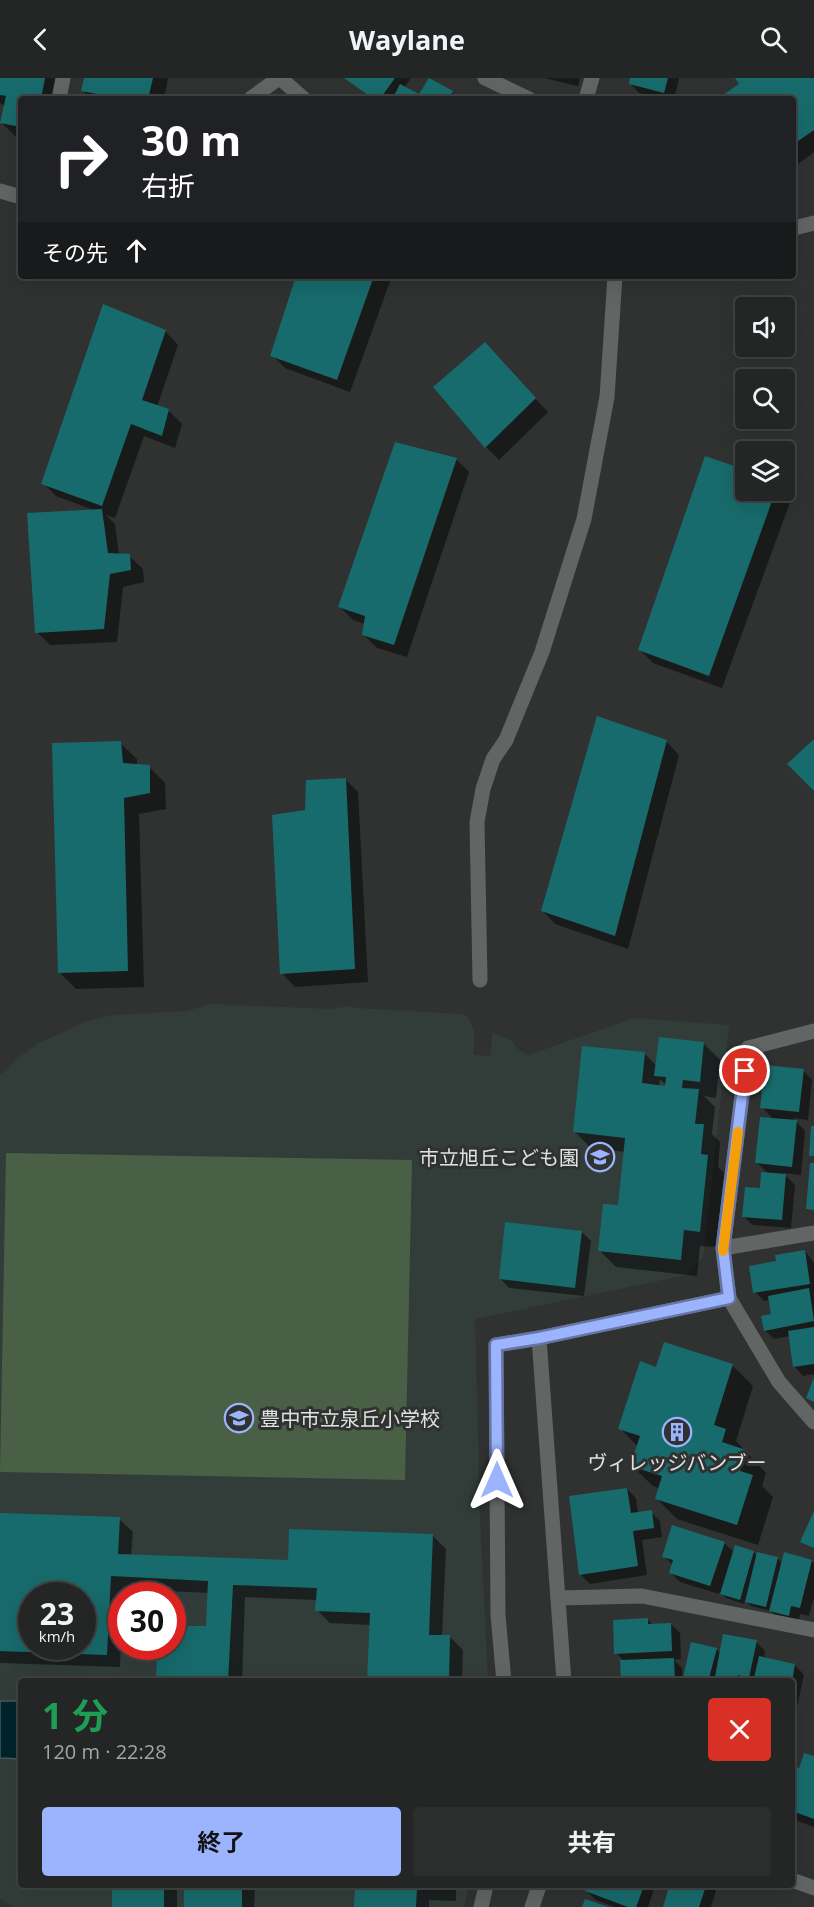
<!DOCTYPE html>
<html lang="ja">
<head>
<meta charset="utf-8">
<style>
  body { margin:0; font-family:"Open Sans","Noto Sans JP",sans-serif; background:#2b2e2d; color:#f1f3f6; height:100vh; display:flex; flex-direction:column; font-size:22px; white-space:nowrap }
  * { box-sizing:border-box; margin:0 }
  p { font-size:20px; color:#a3a5a7 }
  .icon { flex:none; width:33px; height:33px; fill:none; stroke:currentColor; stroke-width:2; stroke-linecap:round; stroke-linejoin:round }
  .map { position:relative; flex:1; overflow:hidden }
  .sheet { position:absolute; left:18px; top:1600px; width:777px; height:210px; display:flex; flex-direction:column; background:#232625; border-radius:6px; box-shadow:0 6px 24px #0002,0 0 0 2px #404342 }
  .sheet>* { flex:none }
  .guide { position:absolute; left:18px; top:18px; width:778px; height:183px; border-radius:6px; box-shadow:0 6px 24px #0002,0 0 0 2px #404342; background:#202124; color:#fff; overflow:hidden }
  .fabs { position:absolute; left:735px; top:219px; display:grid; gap:12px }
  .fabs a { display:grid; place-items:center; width:60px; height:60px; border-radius:6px; background:#232625; box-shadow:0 6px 24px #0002,0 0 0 2px #404342; font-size:30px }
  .speed { position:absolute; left:18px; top:1504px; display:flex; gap:12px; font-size:30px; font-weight:700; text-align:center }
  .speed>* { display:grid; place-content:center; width:78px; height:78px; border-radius:50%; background:#232625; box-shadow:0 6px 24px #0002,0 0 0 2px #404342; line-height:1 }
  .speed small { font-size:15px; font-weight:400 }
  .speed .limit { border:9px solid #d22; background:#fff; color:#111 }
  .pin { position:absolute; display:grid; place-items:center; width:51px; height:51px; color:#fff; margin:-26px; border:3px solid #fff; border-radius:50%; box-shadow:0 2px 6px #0007 }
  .me { position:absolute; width:66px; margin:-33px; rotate:0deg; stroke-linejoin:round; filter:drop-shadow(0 0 4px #0008) }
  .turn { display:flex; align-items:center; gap:21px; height:126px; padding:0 24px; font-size:27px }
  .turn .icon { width:78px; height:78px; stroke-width:2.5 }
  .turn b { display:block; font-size:42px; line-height:51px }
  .then { display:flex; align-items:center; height:57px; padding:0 24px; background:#0003; gap:12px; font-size:22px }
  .round { display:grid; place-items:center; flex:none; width:63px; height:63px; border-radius:6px; background:#2b2e2d }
  .head { display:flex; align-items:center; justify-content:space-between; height:102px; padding:0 24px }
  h1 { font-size:36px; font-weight:700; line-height:45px; color:#1e9e55 }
  .primary-button { display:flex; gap:12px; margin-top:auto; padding:12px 24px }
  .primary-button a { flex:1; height:69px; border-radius:6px; background:#9bb4fd; color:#111; font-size:24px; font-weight:700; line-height:69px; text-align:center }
  .primary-button a+a { background:#2b2e2d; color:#f1f3f6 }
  header { display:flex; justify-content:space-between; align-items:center; height:78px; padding:0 24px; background:#232625; font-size:27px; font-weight:700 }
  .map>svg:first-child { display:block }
</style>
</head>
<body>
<header><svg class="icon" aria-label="back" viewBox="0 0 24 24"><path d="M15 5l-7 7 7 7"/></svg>Waylane<svg class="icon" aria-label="search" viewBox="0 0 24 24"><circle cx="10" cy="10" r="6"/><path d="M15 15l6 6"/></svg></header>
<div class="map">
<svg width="814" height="1829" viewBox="0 0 814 1829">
  <rect width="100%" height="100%" fill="#2f3231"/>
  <path fill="#323d3a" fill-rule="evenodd" d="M 211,926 L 330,931 L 349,928 L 356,930 L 463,936 L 468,939 L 474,952 L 474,977 L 491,978 L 492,954 L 512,963 L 519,972 L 528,977 L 635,940 L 729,947 L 703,1179 L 687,1197 L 475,1241 L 480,1439 L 488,1603 L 21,1604 L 21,1808 L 469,1808 L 464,1829 L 12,1829 L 0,1820 L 0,997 L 23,976 L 39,965 L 85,944 L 112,937 L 186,933 ZM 32,1518 L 82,1518 L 82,1569 L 32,1569 ZM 122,1518 L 172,1518 L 172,1569 L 122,1569 Z"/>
  <path fill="#495f46" d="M 6,1075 L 412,1082 L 405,1402 L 0,1394 Z"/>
  <path fill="#00232b" stroke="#435c62" stroke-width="1.5" d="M 0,1623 L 21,1623 L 21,1681 L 0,1680 Z"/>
  <g fill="#0007" fill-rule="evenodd">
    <path d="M 0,0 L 61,0 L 56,21 L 21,21 L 21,59 L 15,58 L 2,45 L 5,28 L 0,25 Z"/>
    <path d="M 86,0 L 168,0 L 164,21 L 91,21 L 83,13 Z"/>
    <path d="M 345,0 L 411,0 L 404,10 L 420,18 L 452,14 L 460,21 L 372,21 Z"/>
    <path d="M 544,0 L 580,0 L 578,8 Z"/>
    <path d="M 632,0 L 679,0 L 674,21 L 666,21 L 639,15 L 630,5 Z"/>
    <path d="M 736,0 L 814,0 L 814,74 L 794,89 L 794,21 L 719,21 L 741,6 Z"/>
    <path d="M 297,198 L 392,198 L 350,314 L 285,290 L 272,277 Z"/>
    <path d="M 165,253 L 178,267 L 157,329 L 169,333 L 182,346 L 175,370 L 144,358 L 115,440 L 106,437 L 115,446 L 119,477 L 129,478 L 143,491 L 144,504 L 123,509 L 117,564 L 50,567 L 37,554 L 96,433 L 56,418 L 43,405 Z"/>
    <path d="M 485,266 L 548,334 L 499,382 L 486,369 Z"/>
    <path d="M 456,381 L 469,394 L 407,579 L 377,570 L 363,556 L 365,546 L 353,542 L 340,529 Z"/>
    <path d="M 746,412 L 784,412 L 792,419 L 722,610 L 653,585 L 640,572 Z"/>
    <path d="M 666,663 L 679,677 L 628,871 L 555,846 L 542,832 Z"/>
    <path d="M 120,665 L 137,681 L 137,687 L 149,689 L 165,705 L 166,731 L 139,736 L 144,909 L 76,911 L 59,894 Z"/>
    <path d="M 345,701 L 358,714 L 368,904 L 295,909 L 282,895 L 307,733 Z"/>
    <path d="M 703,965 L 720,982 L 716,1020 L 704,1018 L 715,1029 L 712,1056 L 720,1064 L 718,1089 L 724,1095 L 716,1169 L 700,1168 L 697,1198 L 616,1189 L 600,1173 L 619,1129 L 625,1074 L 591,1070 L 575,1054 L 644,975 L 657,988 ZM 660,1001 L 669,1010 L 659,1009 Z"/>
    <path d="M 803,992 L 812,1002 L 808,1042 L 793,1040 L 805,1053 L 801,1097 L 783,1095 L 795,1107 L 791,1150 L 753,1147 L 743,1138 L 761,1112 L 769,1096 L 757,1085 L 774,1042 L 762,1029 Z"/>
    <path d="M 582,1154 L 591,1163 L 584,1218 L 509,1210 L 500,1200 Z"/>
    <path d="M 805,1173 L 814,1185 L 814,1216 L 812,1216 L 814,1217 L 814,1296 L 803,1298 L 794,1288 L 790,1258 L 774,1261 L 765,1252 L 773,1237 L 770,1222 L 764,1223 L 755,1214 L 778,1185 Z"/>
    <path d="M 664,1266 L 733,1288 L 753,1308 L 736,1363 L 766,1395 L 762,1408 L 773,1419 L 758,1467 L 677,1441 L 657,1421 L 660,1411 L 653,1408 L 632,1388 L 638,1369 L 620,1350 L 657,1290 Z"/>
    <path d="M 627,1411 L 636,1420 L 638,1436 L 651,1434 L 660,1443 L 662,1459 L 642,1462 L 647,1497 L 590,1506 L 581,1497 Z"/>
    <path d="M 0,1436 L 119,1441 L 133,1454 L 131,1478 L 289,1484 L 433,1458 L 446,1471 L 442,1559 L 450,1559 L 463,1572 L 462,1604 L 369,1604 L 371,1547 L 330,1545 L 317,1532 L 317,1522 L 245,1519 L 242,1604 L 157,1604 L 172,1572 L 208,1550 L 209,1515 L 123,1511 L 120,1589 L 0,1585 ZM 32,1518 L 82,1518 L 82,1569 L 32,1569 Z"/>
    <path d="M 724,1465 L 735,1475 L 753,1474 L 758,1479 L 777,1480 L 783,1486 L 812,1483 L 814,1485 L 814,1519 L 809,1538 L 800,1536 L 798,1546 L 779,1541 L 771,1533 L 751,1528 L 745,1522 L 744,1526 L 726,1520 L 720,1514 L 719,1516 L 680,1504 L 671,1495 L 673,1487 L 664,1478 Z"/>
    <path d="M 648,1542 L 653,1547 L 671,1546 L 680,1555 L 681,1581 L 674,1582 L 682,1590 L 683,1603 L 716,1571 L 721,1576 L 756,1564 L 765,1573 L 764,1581 L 795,1587 L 804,1597 L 794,1642 L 792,1642 L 792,1604 L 623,1604 L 624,1583 L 616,1575 Z"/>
    <path d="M 814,1680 L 814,1749 L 792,1741 L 792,1689 L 800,1692 Z"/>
    <rect x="114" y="1808" width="63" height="21"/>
    <path d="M 185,1808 L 255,1808 L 254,1829 L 185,1829 Z"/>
    <path d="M 357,1808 L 456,1808 L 456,1823 L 429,1822 L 429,1829 L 356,1829 Z"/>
    <path d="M 588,1808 L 651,1808 L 654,1811 L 648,1829 L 615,1829 L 596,1822 L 586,1813 Z"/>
    <path d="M 682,1808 L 710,1808 L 716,1813 L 711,1829 L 665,1829 L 680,1814 Z"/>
  </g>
  <g fill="#186b6c" fill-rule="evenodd">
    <path d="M 0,0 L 45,0 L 41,21 L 21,21 L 21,49 L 0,45 L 6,18 L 0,17 Z"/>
    <path d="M 84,0 L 153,0 L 148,21 L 101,21 L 102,17 L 81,13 Z"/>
    <path d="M 344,0 L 395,0 L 380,21 L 373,21 Z"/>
    <path d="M 429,0 L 453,13 L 449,21 L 392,21 L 400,6 L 419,16 Z"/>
    <path d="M 630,0 L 668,0 L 664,15 L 629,6 Z"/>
    <path d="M 735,0 L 814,0 L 814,52 L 794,66 L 794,21 L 717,21 L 739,6 Z"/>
    <path d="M 296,198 L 374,198 L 337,302 L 270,278 Z"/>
    <path d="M 103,226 L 166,252 L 142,322 L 169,331 L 162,358 L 131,346 L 102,428 L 41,406 Z"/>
    <path d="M 485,264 L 536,320 L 485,370 L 433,309 Z"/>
    <path d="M 395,364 L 457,380 L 394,567 L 362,557 L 365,538 L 338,529 Z"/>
    <path d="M 705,378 L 746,392 L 746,412 L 776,412 L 709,598 L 638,572 Z"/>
    <path d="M 102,431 L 108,475 L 130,476 L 131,492 L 110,496 L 104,551 L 35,555 L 27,435 Z"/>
    <path d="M 597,638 L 667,662 L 615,858 L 541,833 Z"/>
    <path d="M 814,661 L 814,713 L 787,686 Z"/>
    <path d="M 121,663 L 123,685 L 150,687 L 150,715 L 124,720 L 128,893 L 58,895 L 52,665 Z"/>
    <path d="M 346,700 L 355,891 L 280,896 L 272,737 L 305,732 L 306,702 Z"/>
    <path d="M 659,959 L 704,964 L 700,1004 L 683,1002 L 682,1010 L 699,1011 L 695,1046 L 704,1046 L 701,1076 L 708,1077 L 700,1154 L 684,1152 L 681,1182 L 598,1173 L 603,1126 L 618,1127 L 625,1060 L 573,1054 L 582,968 L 645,974 L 642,1005 L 665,1008 L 666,999 L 654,998 Z"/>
    <path d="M 765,987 L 804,991 L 799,1034 L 760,1030 Z"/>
    <path d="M 760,1039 L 797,1042 L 792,1089 L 755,1085 Z"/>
    <path d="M 811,1048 L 814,1048 L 814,1078 L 809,1078 Z"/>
    <path d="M 810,1085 L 814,1085 L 814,1132 L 806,1131 Z"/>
    <path d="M 761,1094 L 786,1096 L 782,1142 L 742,1139 L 745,1109 L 760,1110 Z"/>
    <path d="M 505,1144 L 582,1153 L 575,1210 L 499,1201 Z"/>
    <path d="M 805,1172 L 810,1206 L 753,1215 L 749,1188 L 776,1183 L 775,1177 Z"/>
    <path d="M 809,1210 L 814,1243 L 764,1253 L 761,1238 L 771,1236 L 768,1218 Z"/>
    <path d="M 814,1249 L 814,1286 L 793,1289 L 788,1253 Z"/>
    <path d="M 664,1264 L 733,1286 L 714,1347 L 726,1351 L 722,1364 L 746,1372 L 740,1393 L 753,1397 L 737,1447 L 655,1421 L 662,1398 L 630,1388 L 640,1358 L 618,1351 L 640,1283 L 656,1289 Z"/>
    <path d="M 814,1299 L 814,1324 L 806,1320 Z"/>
    <path d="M 627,1410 L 631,1435 L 652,1432 L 654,1450 L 633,1453 L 638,1488 L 579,1497 L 569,1418 Z"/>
    <path d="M 814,1433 L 814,1470 L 800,1464 Z"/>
    <path d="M 0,1435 L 120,1439 L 118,1476 L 288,1482 L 289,1451 L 433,1456 L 429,1557 L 450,1557 L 449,1604 L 367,1604 L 370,1535 L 315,1533 L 317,1510 L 233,1507 L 228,1604 L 156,1604 L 157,1570 L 172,1569 L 172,1548 L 206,1548 L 208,1503 L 111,1498 L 107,1577 L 0,1573 ZM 32,1518 L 82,1518 L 82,1569 L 32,1569 Z"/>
    <path d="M 672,1447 L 725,1464 L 710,1508 L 669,1495 L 673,1482 L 662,1479 Z"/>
    <path d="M 735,1467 L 754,1473 L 740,1522 L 720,1516 Z"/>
    <path d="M 757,1474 L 778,1479 L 766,1529 L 745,1524 Z"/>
    <path d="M 784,1474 L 812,1482 L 800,1530 L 791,1528 L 789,1538 L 769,1533 Z"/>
    <path d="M 648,1540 L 648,1546 L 671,1545 L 672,1573 L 614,1576 L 613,1542 Z"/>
    <path d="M 723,1556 L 757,1562 L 749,1600 L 738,1597 L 737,1604 L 714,1604 Z"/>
    <path d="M 691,1564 L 717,1570 L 708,1604 L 682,1604 Z"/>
    <path d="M 759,1578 L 795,1586 L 792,1604 L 753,1604 Z"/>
    <path d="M 674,1580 L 675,1604 L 621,1604 L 620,1582 Z"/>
    <path d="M 804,1675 L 814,1678 L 814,1741 L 792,1733 L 792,1688 L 799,1690 Z"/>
    <rect x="112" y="1808" width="52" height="21"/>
    <rect x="184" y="1808" width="58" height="21"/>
    <path d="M 355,1808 L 443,1808 L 443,1811 L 417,1810 L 416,1829 L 354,1829 Z"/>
    <path d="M 587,1808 L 644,1808 L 636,1829 L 628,1829 L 585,1813 Z"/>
    <path d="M 680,1808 L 706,1808 L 699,1829 L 663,1829 L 669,1809 L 679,1812 Z"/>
    <path d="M 585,1821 L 609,1829 L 582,1829 Z"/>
  </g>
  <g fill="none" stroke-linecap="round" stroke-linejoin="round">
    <g stroke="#616564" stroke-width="15">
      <path d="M 59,21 L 63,0"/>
      <path d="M 480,902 L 477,744 L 483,711 L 493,681 L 506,662"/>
    </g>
    <g stroke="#616564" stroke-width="15">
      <path d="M 280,0 L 304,21"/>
      <path d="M 485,0 L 529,21"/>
      <path d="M 250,21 L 279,0"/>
      <path d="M 586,21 L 592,0"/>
      <path d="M 0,113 L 21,119"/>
      <path d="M 794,150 L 814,145"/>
      <path d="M 506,662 L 542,574 L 584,441 L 607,319 L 615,198"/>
      <path d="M 814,953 L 748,970 L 723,1170 L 729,1220 L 779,1304 L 814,1344"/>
      <path d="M 723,1170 L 814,1155"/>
      <path d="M 558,1520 L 642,1518 L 814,1552"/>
      <path d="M 504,1604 L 498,1537 L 496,1267 L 539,1260"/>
      <path d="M 564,1604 L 539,1260 L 729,1220"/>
      <path d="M 792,1802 L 814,1810"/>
      <path d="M 481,1829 L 486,1808"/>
      <path d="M 532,1829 L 539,1808"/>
    </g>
  </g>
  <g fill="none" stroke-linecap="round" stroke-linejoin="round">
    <g stroke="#6575a4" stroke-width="15">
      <path id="route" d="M 497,1402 L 496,1267 L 539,1260 L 729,1220 L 723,1170 L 745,993"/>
    </g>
    <use href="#route" stroke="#9bb4fd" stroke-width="10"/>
    <path stroke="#f59e0b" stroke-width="10" d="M 723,1173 L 738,1054"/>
  </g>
  <defs>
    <g id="school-ring" transform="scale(1.5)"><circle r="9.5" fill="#2f3231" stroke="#9bb4fd" stroke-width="1.5"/><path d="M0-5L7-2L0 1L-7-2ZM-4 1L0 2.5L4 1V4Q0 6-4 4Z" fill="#9bb4fd"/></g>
    <g id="building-ring" transform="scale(1.5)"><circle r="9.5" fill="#2f3231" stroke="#9bb4fd" stroke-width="1.5"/><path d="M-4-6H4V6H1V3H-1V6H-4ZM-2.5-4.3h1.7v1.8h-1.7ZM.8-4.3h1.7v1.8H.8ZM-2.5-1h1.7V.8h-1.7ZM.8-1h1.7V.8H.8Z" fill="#9bb4fd"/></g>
  </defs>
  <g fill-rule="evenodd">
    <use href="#school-ring" x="600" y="1079"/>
    <use href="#school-ring" x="239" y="1340"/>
    <use href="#building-ring" x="677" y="1354"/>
  </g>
  <g text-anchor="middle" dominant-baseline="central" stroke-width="6" stroke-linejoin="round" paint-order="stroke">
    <g font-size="20" fill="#e0e2e1" stroke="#2f3231" text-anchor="end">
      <text x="579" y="1079">市立旭丘こども園</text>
      <text x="260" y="1340" text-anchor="start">豊中市立泉丘小学校</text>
      <text x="677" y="1384" text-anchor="middle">ヴィレッジバンブー</text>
    </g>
  </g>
</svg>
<div class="fabs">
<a><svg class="icon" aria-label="sound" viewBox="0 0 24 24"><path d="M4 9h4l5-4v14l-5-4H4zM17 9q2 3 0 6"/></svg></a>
<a><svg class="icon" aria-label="search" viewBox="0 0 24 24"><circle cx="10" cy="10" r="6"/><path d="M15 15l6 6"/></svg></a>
<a><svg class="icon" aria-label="layers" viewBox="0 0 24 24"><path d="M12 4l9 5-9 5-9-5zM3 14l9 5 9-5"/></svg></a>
</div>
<div class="speed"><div>23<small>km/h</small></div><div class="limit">30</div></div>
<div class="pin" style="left:745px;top:993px;background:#d93025"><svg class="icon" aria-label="arrive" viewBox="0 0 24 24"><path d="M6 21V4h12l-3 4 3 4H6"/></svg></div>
<svg class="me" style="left:497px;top:1402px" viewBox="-20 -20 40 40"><path d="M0-17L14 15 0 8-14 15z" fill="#9bb4fd" stroke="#fff" stroke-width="4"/></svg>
<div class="guide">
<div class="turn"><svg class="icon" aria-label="right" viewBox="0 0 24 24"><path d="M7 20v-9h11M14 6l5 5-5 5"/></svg><div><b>30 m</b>右折</div></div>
<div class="then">その先<svg class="icon" aria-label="ahead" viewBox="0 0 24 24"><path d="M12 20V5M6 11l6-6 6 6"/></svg></div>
</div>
<section class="sheet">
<div class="head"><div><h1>1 分</h1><p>120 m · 22:28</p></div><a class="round" style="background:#d93025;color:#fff"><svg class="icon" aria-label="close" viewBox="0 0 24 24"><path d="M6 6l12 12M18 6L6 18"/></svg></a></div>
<div class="primary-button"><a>終了</a><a>共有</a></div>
</section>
</div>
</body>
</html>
